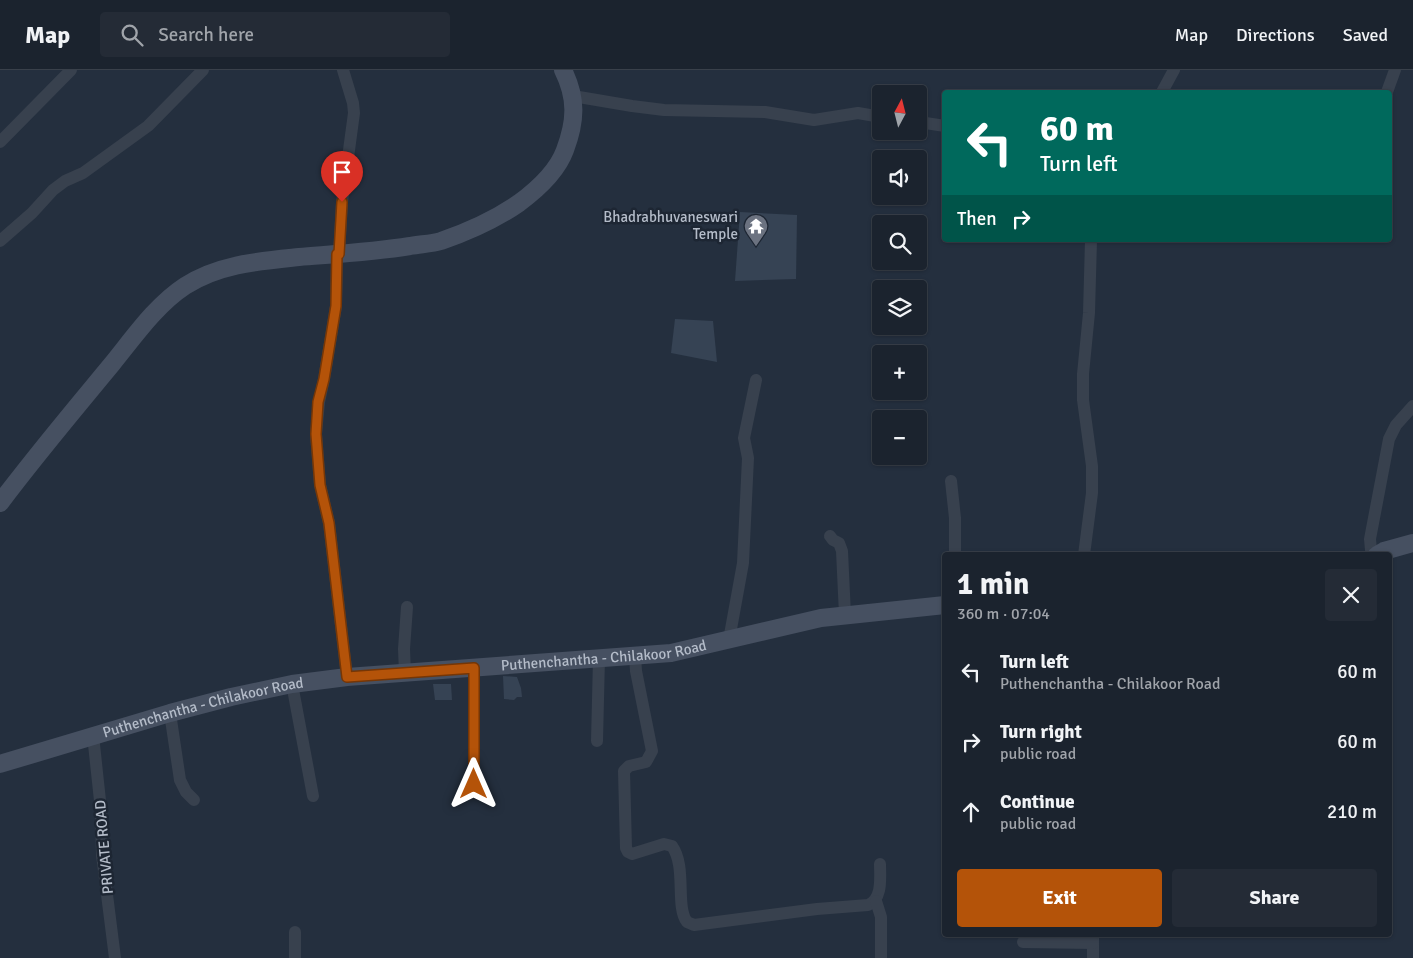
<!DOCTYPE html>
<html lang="en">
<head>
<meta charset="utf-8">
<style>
  body { margin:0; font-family:Signika,sans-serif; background:#242b36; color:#f1f3f6; height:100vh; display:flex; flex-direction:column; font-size:19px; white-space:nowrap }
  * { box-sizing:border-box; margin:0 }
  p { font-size:16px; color:#a0a4aa }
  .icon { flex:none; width:28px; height:28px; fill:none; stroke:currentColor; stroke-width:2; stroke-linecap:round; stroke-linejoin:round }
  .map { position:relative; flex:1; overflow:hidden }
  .sheet { position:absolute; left:942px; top:482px; width:450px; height:385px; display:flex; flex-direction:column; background:#1b232e; border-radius:5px; box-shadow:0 1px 4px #0004,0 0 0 1px #39404a }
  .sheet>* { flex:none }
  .top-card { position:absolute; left:942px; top:20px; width:450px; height:152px; border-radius:5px; box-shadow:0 1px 4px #0004,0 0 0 1px #39404a; background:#00695c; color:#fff; overflow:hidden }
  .needle { width:32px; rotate:7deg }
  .tools { position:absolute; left:872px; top:15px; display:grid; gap:10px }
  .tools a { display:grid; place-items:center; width:55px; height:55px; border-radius:5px; background:#1b232e; box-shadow:0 1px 4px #0004,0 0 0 1px #39404a; font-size:25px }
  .pin { position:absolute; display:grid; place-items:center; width:42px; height:42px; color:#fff; margin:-51px -21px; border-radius:50% 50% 50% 0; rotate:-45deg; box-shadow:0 0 5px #0007 }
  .pin .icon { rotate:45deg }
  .me { position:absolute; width:55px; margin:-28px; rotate:0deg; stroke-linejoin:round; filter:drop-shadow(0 0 4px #0008) }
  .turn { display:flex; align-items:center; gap:18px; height:105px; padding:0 15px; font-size:22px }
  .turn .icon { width:65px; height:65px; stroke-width:2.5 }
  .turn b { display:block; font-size:35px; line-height:42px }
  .then { display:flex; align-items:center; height:48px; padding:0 15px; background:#0003; gap:10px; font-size:19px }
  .round { display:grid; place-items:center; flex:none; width:52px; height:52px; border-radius:5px; background:#242b36 }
  .head { display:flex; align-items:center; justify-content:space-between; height:85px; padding:0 15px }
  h1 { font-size:30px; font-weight:800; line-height:38px }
  .primary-button { display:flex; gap:10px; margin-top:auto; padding:10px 15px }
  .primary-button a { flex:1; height:58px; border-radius:5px; background:#b45309; color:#fff; font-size:20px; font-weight:800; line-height:58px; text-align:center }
  .primary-button a+a { background:#242b36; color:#f1f3f6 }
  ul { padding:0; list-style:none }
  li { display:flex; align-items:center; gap:15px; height:70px; padding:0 15px }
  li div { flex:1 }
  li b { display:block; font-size:19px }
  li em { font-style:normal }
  header { display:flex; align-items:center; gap:30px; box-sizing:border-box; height:70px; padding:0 25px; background:#1b232e; border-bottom:1px solid #39404a }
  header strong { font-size:24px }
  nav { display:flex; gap:28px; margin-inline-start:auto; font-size:18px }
  .search { width:350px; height:45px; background:#242b36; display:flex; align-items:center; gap:12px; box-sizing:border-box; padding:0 18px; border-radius:5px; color:#a0a4aa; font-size:19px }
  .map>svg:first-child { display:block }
</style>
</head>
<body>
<header>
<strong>Map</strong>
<div class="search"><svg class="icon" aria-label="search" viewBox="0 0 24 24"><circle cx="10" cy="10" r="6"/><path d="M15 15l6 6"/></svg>Search here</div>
<nav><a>Map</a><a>Directions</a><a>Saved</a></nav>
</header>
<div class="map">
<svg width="1413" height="888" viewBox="0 0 1413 888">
  <rect width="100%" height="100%" fill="#242f3e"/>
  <g fill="#364354">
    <path d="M 740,142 L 797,145 L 796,209 L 735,211 Z"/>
    <path d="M 675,249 L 713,251 L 717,292 L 671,283 Z"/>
    <path d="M 503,606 L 517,607 L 521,618 L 522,627 L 517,627 L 514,630 L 504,629 Z"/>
    <path d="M 433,614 L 451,614 L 452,630 L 435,630 Z"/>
  </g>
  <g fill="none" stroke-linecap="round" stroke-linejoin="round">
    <g stroke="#38414e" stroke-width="12">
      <path d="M 1162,22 L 1174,0"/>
      <path d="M 1387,22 L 1395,0"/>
      <path d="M 573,26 L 632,36 L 664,40 L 765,42 L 814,50 L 858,43 L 881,47"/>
      <path d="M 919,52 L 945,56"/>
      <path d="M 0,72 L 71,0"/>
      <path d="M 0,171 L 32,143 L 53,120 L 65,111 L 83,103 L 148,56 L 203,0"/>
      <path d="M 337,184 L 336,236 L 324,309 L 319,332 L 316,364 L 320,415 L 329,453 L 347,607"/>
      <path d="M 339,184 L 342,132 L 354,43 L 353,33 L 343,0"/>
      <path d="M 951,411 L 955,448 L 955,485"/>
      <path d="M 830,466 L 833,470 L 839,473 L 842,481 L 845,545"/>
      <path d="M 1084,485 L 1092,423 L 1092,396 L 1083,330 L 1083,304 L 1089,243 L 1091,170"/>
      <path d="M 1374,485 L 1371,480 L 1370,469 L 1389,369 L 1396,355 L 1413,336"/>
      <path d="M 729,570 L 743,493 L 748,388 L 744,368 L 756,310"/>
      <path d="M 635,586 L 636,601 L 652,681 L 646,692 L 629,696 L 624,701 L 626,778 L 628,782 L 632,784 L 664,774 L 672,776 C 687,797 675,836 687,852 L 694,855 L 817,839 L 868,835 C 883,829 880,807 880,794"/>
      <path d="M 405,603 L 404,579 L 407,537"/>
      <path d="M 292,614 L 313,726"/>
      <path d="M 170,643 L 180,710 L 186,722 L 194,730"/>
      <path d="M 93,665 L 101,740 L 102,785 L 115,888"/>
      <path d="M 597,671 L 599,588"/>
      <path d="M 474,713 L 474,598"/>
      <path d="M 876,831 L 881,847 L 881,888"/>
      <path d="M 295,862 L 295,888"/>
      <path d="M 1093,866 L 1093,888"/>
      <path d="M 1023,872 L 1093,873"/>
    </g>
    <g stroke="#465061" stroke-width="18">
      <path d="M 0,433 C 36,385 74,340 112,294 C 134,267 156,235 185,216 C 219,194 260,191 299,187 C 336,184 373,182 410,176 C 420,174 431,174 441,171 C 467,162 496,149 519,133 C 538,119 557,102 565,80 C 576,51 577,28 563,0"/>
      <path d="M 1377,485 L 1384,481 L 1413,473"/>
      <path id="s1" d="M 0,694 L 170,643 L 231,627 L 292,614 L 347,607 L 671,583 L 821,548 L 945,535"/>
    </g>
  </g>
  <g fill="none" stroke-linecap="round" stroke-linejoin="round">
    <g stroke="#753606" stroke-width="12">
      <path id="route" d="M 342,132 L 339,184 L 337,184 L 336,236 L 324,309 L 318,332 L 316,364 L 320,415 L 329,453 L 347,607 L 474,598 L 474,714"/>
    </g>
    <use href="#route" stroke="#b45309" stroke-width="9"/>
  </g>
  <defs>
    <g id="temple-pin" transform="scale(1.25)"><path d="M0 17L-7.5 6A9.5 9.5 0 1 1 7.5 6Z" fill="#6b7280" stroke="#1d2633"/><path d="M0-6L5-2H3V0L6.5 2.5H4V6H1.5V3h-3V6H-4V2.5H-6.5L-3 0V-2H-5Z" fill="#fff"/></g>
  </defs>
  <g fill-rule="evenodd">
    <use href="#temple-pin" x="756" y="156"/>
  </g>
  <g text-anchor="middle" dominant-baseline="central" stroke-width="5" stroke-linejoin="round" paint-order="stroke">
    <g font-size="15" fill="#b4bcc9" stroke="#1d2633" text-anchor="end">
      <text x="738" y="147">Bhadrabhuvaneswari<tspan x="738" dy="17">Temple</tspan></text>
    </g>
    <g font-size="15" fill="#b4bcc9" stroke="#1d2633">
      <text stroke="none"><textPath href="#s1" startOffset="616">Puthenchantha - Chilakoor Road</textPath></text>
      <text stroke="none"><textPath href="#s1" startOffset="211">Puthenchantha - Chilakoor Road</textPath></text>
      <text transform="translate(104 777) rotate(-95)">PRIVATE ROAD</text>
    </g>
  </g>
</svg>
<div class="tools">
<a><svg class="needle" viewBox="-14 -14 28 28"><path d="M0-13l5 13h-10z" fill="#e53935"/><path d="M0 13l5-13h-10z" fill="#a0a4aa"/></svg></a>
<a><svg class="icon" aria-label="sound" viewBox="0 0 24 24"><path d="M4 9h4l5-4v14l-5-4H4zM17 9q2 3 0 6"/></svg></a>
<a><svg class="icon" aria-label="search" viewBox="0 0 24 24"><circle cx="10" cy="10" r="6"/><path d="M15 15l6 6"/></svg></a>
<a><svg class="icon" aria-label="layers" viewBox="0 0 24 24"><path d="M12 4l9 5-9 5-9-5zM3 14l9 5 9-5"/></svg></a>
<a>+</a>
<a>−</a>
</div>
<div class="pin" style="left:342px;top:132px;background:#d93025"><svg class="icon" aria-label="arrive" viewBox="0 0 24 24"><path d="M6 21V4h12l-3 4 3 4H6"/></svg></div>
<svg class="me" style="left:474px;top:714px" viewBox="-20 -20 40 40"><path d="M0-17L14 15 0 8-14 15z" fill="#b45309" stroke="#fff" stroke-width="4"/></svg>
<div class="top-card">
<div class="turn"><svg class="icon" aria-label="left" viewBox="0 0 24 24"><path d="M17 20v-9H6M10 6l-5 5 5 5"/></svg><div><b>60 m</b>Turn left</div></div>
<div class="then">Then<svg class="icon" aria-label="right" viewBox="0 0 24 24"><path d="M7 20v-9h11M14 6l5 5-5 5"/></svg></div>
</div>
<section class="sheet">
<div class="head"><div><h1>1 min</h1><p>360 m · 07:04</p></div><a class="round"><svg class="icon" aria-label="close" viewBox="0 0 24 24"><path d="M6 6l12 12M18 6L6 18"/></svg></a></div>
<ul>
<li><svg class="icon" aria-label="left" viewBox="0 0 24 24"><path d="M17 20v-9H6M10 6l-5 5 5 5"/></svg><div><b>Turn left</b><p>Puthenchantha - Chilakoor Road</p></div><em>60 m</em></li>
<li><svg class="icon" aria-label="right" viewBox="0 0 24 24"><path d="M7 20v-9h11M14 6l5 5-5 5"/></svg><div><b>Turn right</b><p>public road</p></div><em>60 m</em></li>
<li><svg class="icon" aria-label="ahead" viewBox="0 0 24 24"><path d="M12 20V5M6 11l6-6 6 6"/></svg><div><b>Continue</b><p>public road</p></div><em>210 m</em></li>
</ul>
<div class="primary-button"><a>Exit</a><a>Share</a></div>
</section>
</div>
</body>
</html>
